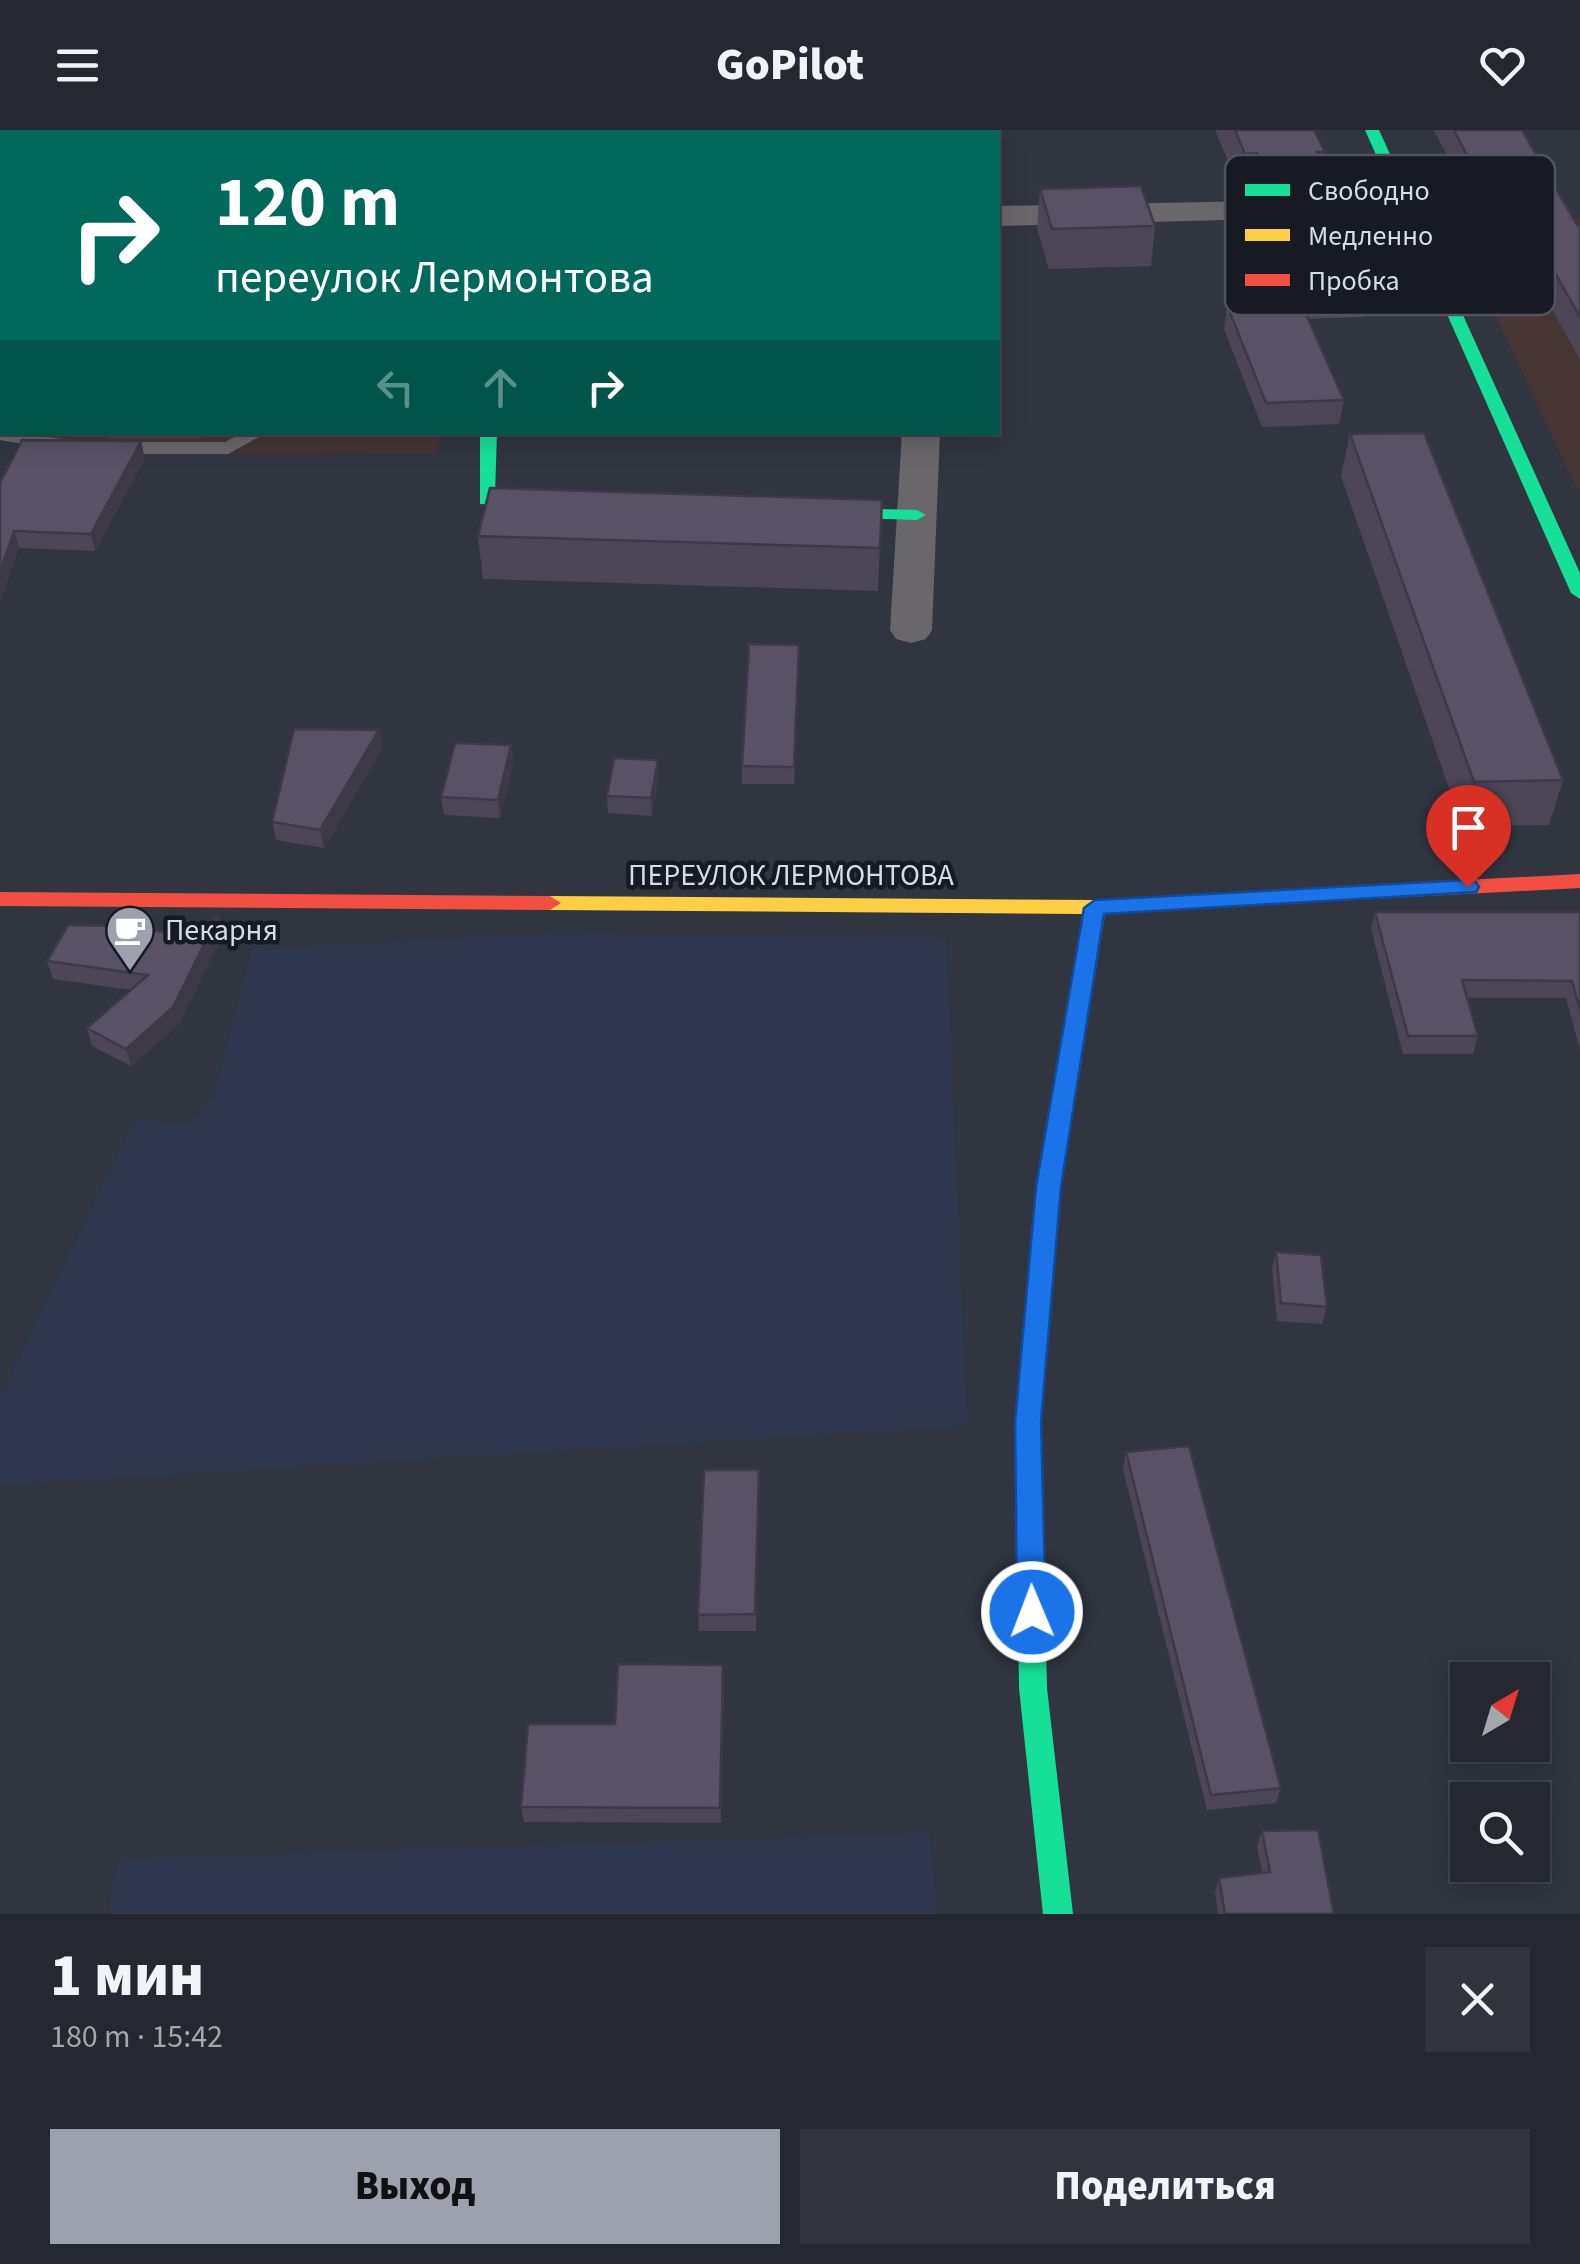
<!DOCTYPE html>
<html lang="ru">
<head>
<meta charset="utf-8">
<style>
  body { margin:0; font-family:"Source Sans 3",sans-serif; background:#31343c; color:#f1f3f6; height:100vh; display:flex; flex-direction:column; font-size:38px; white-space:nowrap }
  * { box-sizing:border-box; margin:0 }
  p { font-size:32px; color:#a3a6ab }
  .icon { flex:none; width:55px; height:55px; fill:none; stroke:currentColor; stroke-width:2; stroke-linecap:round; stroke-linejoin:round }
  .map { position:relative; height:1784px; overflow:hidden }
  .drawer { display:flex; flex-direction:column; background:#252830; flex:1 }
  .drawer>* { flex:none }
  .hud { position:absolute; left:0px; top:0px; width:1000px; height:305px; box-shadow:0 5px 25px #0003,0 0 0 2px #42444c; background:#00695c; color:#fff; overflow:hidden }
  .needle { width:65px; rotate:38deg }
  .controls { position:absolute; left:1450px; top:1532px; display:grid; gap:20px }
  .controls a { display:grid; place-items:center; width:100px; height:100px; border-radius:0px; background:#252830; box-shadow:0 5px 25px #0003,0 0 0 2px #42444c; font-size:50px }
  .pin { position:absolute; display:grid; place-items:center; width:85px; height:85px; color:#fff; margin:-102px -42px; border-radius:50% 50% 50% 0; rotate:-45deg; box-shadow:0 0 10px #0007 }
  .pin .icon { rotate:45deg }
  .me { position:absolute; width:110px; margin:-55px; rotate:359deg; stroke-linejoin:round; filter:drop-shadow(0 0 8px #0008) }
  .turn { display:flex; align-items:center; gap:35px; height:210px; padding:0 50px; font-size:45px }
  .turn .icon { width:130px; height:130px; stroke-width:2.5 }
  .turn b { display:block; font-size:70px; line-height:85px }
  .lanes { display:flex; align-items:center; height:95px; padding:0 50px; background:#0003; justify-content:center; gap:50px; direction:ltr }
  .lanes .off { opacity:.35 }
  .round { display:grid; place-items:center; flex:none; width:105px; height:105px; border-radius:0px; background:#31343c }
  .head { display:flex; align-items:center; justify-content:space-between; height:170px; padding:0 50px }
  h1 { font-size:60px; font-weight:800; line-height:75px }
  .cta { display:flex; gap:20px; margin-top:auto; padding:20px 50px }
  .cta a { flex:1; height:115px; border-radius:0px; background:#9ca1ad; color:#111; font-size:40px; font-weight:800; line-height:115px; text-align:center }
  .cta a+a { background:#31343c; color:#f1f3f6 }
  header { display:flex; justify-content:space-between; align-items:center; height:130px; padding:0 50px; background:#252830; font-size:45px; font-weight:800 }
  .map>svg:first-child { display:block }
</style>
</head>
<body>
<header><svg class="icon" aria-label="menu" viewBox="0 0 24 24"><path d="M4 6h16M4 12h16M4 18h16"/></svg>GoPilot<svg class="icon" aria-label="heart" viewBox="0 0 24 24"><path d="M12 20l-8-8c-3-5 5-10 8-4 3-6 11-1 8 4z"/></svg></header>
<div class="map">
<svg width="1580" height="1784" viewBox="0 0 1580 1784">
  <rect width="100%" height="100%" fill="#313540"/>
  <g fill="#2e374e">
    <path d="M 558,804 L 946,809 L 967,1295 L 0,1354 L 0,1269 L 135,989 L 188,997 L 214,966 L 252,820 Z"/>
    <path d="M 930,1704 L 936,1784 L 108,1784 L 118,1730 Z"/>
  </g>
  <g fill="#463532">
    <path d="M 1580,88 L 1580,365 L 1450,89 Z"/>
    <path d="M 25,303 L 441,303 L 437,323 L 16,325 Z"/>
  </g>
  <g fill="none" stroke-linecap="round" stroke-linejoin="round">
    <g fill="#6a676a" fill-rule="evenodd">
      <path d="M 0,298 L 2,302 L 64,309 L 73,315 L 64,321 L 0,310 Z"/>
      <path d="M 244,302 L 268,302 L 228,324 L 109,324 L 99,318 L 109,312 L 225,312 Z"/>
    </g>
    <g fill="#6a676a" fill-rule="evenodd">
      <path d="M 661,0 L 693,0 L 693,2 L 662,2 Z"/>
      <path d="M 1407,68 L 1419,71 L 1424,78 L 1419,85 L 998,96 L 998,76 Z"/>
      <path d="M 2,75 L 2,100 L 0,101 L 0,76 Z"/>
      <path d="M 902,302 L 940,302 L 932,500 L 926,509 L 911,513 L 896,509 L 890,500 Z"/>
    </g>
    <g fill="#16e098" fill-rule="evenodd">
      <path d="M 1365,0 L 1379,0 L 1580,443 L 1580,469 L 1571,463 Z"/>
      <path d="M 480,302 L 497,302 L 495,365 L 564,371 L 570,372 L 570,380 L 480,374 Z"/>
      <path d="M 805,377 L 917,380 L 926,385 L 917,390 L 799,386 L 796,382 Z"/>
      <path d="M 1050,1040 L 1058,1043 L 1062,1049 L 1041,1291 L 1047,1558 L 1073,1784 L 1043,1784 L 1019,1558 L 1015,1291 L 1038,1049 L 1042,1043 Z"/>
    </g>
    <path fill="#ffcf43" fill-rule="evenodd" d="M 1295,759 L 1303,761 L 1306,766 L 1303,771 L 1105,784 L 1062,1049 L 1058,1055 L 1042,1055 L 1038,1049 L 1083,784 L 550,780 L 539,773 L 550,766 L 1095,770 Z"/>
    <g fill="#f24e42" fill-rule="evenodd">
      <path d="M 1580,744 L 1580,758 L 1295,773 L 1284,766 L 1295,759 Z"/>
      <path d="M 0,762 L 550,766 L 561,773 L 550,780 L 0,776 Z"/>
    </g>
  </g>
  <g fill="#4d4657">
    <path d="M 1215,0 L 1314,0 L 1325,22 L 1319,57 L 1316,58 L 1371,153 L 1364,187 L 1308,189 L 1344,270 L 1339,294 L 1262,297 L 1224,199 L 1227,175 L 1294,173 L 1264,93 L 1268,67 L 1255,67 L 1252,59 L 1240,59 Z"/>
    <path d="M 1434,0 L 1522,0 L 1577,95 L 1580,95 L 1580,230 L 1491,68 L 1469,68 Z"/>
    <path d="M 1040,59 L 1155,96 L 1151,136 L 1049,139 L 1037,99 Z"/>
    <path d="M 105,302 L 202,302 L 201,308 L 107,308 Z"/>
    <path d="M 1350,304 L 1563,650 L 1549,695 L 1462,696 L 1341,346 Z"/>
    <path d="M 145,328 L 95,421 L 19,418 L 0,353 Z"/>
    <path d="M 882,370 L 878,461 L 483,449 L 478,406 Z"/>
    <path d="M 799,515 L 794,654 L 742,654 L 742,636 Z"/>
    <path d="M 379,600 L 382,618 L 324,718 L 276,710 L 272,692 Z"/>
    <path d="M 511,615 L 513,632 L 500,688 L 444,685 L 441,667 Z"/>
    <path d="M 658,648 L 652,686 L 608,683 L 607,666 Z"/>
    <path d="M 1375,782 L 1580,782 L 1580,920 L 1566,868 L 1467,868 L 1478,906 L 1473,924 L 1403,924 L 1371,799 Z"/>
    <path d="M 224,802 L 178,895 L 131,936 L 92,916 L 87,898 L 132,860 L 53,849 L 47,831 Z"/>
    <path d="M 1276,1122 L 1327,1177 L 1322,1194 L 1277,1191 L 1272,1139 Z"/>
    <path d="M 1126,1322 L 1281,1658 L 1276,1673 L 1207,1680 L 1123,1339 Z"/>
    <path d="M 759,1357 L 756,1501 L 699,1501 L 698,1485 Z"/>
    <path d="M 724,1551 L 721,1693 L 524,1692 L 521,1677 L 615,1594 Z"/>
    <path d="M 1262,1701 L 1334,1784 L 1218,1784 L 1215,1763 L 1219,1748 L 1262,1743 L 1257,1716 Z"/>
  </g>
  <g fill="#3e3947">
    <path d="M 141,311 L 145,328 L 95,421 L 91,404 Z"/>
    <path d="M 14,401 L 19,418 L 0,474 L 0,442 Z"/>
    <path d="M 379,600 L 382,618 L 324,718 L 320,700 Z"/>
    <path d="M 511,615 L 513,632 L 500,688 L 498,670 Z"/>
    <path d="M 658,630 L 658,648 L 652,686 L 651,668 Z"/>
    <path d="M 219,784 L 224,802 L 178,895 L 131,936 L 126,919 Z"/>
    <path d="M 723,1535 L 724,1551 L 721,1693 L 720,1678 Z"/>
  </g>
  <g fill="#595165" stroke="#3e3947" stroke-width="2.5">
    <path d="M 216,0 L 300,0 L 298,2 L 215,2 Z"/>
    <rect x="716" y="0" width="37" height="2"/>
    <path d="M 1235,0 L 1314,0 L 1325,22 L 1317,22 L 1321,31 L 1260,32 L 1257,23 L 1245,24 Z"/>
    <path d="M 1454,0 L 1522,0 L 1577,95 L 1580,95 L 1580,187 L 1497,41 L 1475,41 Z"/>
    <path d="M 1141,56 L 1155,96 L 1052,99 L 1040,59 Z"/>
    <path d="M 1301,173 L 1344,270 L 1266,273 L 1227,175 Z"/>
    <path d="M 1424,303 L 1563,650 L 1474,652 L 1350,304 Z"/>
    <path d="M 22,310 L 141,311 L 91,404 L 14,401 L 0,442 L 0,353 Z"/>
    <path d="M 490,358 L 882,370 L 880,418 L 478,406 Z"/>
    <path d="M 749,514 L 799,515 L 794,637 L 742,636 Z"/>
    <path d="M 294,599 L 379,600 L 320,700 L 272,692 Z"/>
    <path d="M 455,613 L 511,615 L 498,670 L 441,667 Z"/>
    <path d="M 614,628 L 658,630 L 651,668 L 607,666 Z"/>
    <path d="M 1375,782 L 1580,782 L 1580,880 L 1572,851 L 1462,850 L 1478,906 L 1408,906 Z"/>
    <path d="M 219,784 L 173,877 L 126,919 L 87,898 L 148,845 L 47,831 L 68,795 L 119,796 L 194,806 Z"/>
    <path d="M 1276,1122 L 1321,1125 L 1327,1177 L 1281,1173 Z"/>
    <path d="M 1189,1316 L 1281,1658 L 1211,1665 L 1126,1322 Z"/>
    <path d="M 704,1340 L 759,1340 L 755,1484 L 698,1485 Z"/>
    <path d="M 618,1534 L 723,1535 L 720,1678 L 521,1677 L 528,1594 L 615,1594 Z"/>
    <path d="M 1318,1700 L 1334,1784 L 1225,1784 L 1219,1748 L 1270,1742 L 1262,1701 Z"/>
  </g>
  <path fill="#1a73e8" stroke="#114b97" stroke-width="2.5" d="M 1468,750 L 1476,752 L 1479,757 L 1476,762 L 1104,784 L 1061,1057 L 1041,1292 L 1046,1482 L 1042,1491 L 1032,1494 L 1021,1491 L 1017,1482 L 1015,1292 L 1036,1057 L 1084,778 L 1095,770 Z"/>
  <defs>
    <g id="cafe-pin" transform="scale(2.5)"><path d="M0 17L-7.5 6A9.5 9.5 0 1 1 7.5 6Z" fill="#9ca1ad" stroke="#171a23"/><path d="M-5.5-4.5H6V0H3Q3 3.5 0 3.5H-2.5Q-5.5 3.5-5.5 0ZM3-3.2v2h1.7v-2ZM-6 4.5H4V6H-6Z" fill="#fff"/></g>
  </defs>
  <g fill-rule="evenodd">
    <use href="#cafe-pin" x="130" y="800"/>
  </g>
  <g text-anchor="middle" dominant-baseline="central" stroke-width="9" stroke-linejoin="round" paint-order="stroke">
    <g font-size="30" fill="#d6dbe8" stroke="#171a23">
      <text x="791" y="745">ПЕРЕУЛОК ЛЕРМОНТОВА</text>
    </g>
    <g font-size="30" fill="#d6dbe8" stroke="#171a23" text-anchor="start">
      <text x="165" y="800">Пекарня</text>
    </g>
  </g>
  <rect x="1225" y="25" width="330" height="160" rx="15" fill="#171a23" stroke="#50545e" stroke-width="2.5"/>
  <rect x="1245" y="54" width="45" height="12" fill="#16e098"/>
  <rect x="1245" y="99" width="45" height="12" fill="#ffcf43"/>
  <rect x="1245" y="144" width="45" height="12" fill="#f24e42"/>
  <g font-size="28" fill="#d6dbe8">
    <text x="1308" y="70">Свободно</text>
    <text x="1308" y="115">Медленно</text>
    <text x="1308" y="160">Пробка</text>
  </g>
</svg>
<div class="controls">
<a><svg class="needle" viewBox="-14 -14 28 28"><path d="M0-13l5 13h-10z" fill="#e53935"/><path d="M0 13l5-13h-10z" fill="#a3a6ab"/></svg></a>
<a><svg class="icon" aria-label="search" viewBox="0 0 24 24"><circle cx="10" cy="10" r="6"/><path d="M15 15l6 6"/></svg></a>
</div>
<div class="pin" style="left:1468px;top:757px;background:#d93025"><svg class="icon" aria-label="arrive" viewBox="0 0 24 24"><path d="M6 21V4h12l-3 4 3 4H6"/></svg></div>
<svg class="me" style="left:1032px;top:1482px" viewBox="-20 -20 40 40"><circle r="17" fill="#1a73e8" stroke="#fff" stroke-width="3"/><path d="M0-11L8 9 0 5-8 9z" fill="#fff"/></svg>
<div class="hud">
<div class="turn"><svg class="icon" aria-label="right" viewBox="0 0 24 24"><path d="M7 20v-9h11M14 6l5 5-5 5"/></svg><div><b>120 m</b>переулок Лермонтова</div></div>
<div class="lanes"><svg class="icon off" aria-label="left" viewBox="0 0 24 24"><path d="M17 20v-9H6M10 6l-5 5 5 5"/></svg><svg class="icon off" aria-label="ahead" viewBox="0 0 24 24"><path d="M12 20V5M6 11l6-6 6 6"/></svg><svg class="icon" aria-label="right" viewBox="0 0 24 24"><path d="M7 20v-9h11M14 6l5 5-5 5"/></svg></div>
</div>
</div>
<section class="drawer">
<div class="head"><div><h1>1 мин</h1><p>180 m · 15:42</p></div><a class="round"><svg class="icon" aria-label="close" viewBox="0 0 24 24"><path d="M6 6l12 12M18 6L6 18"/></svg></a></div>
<div class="cta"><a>Выход</a><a>Поделиться</a></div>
</section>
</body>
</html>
